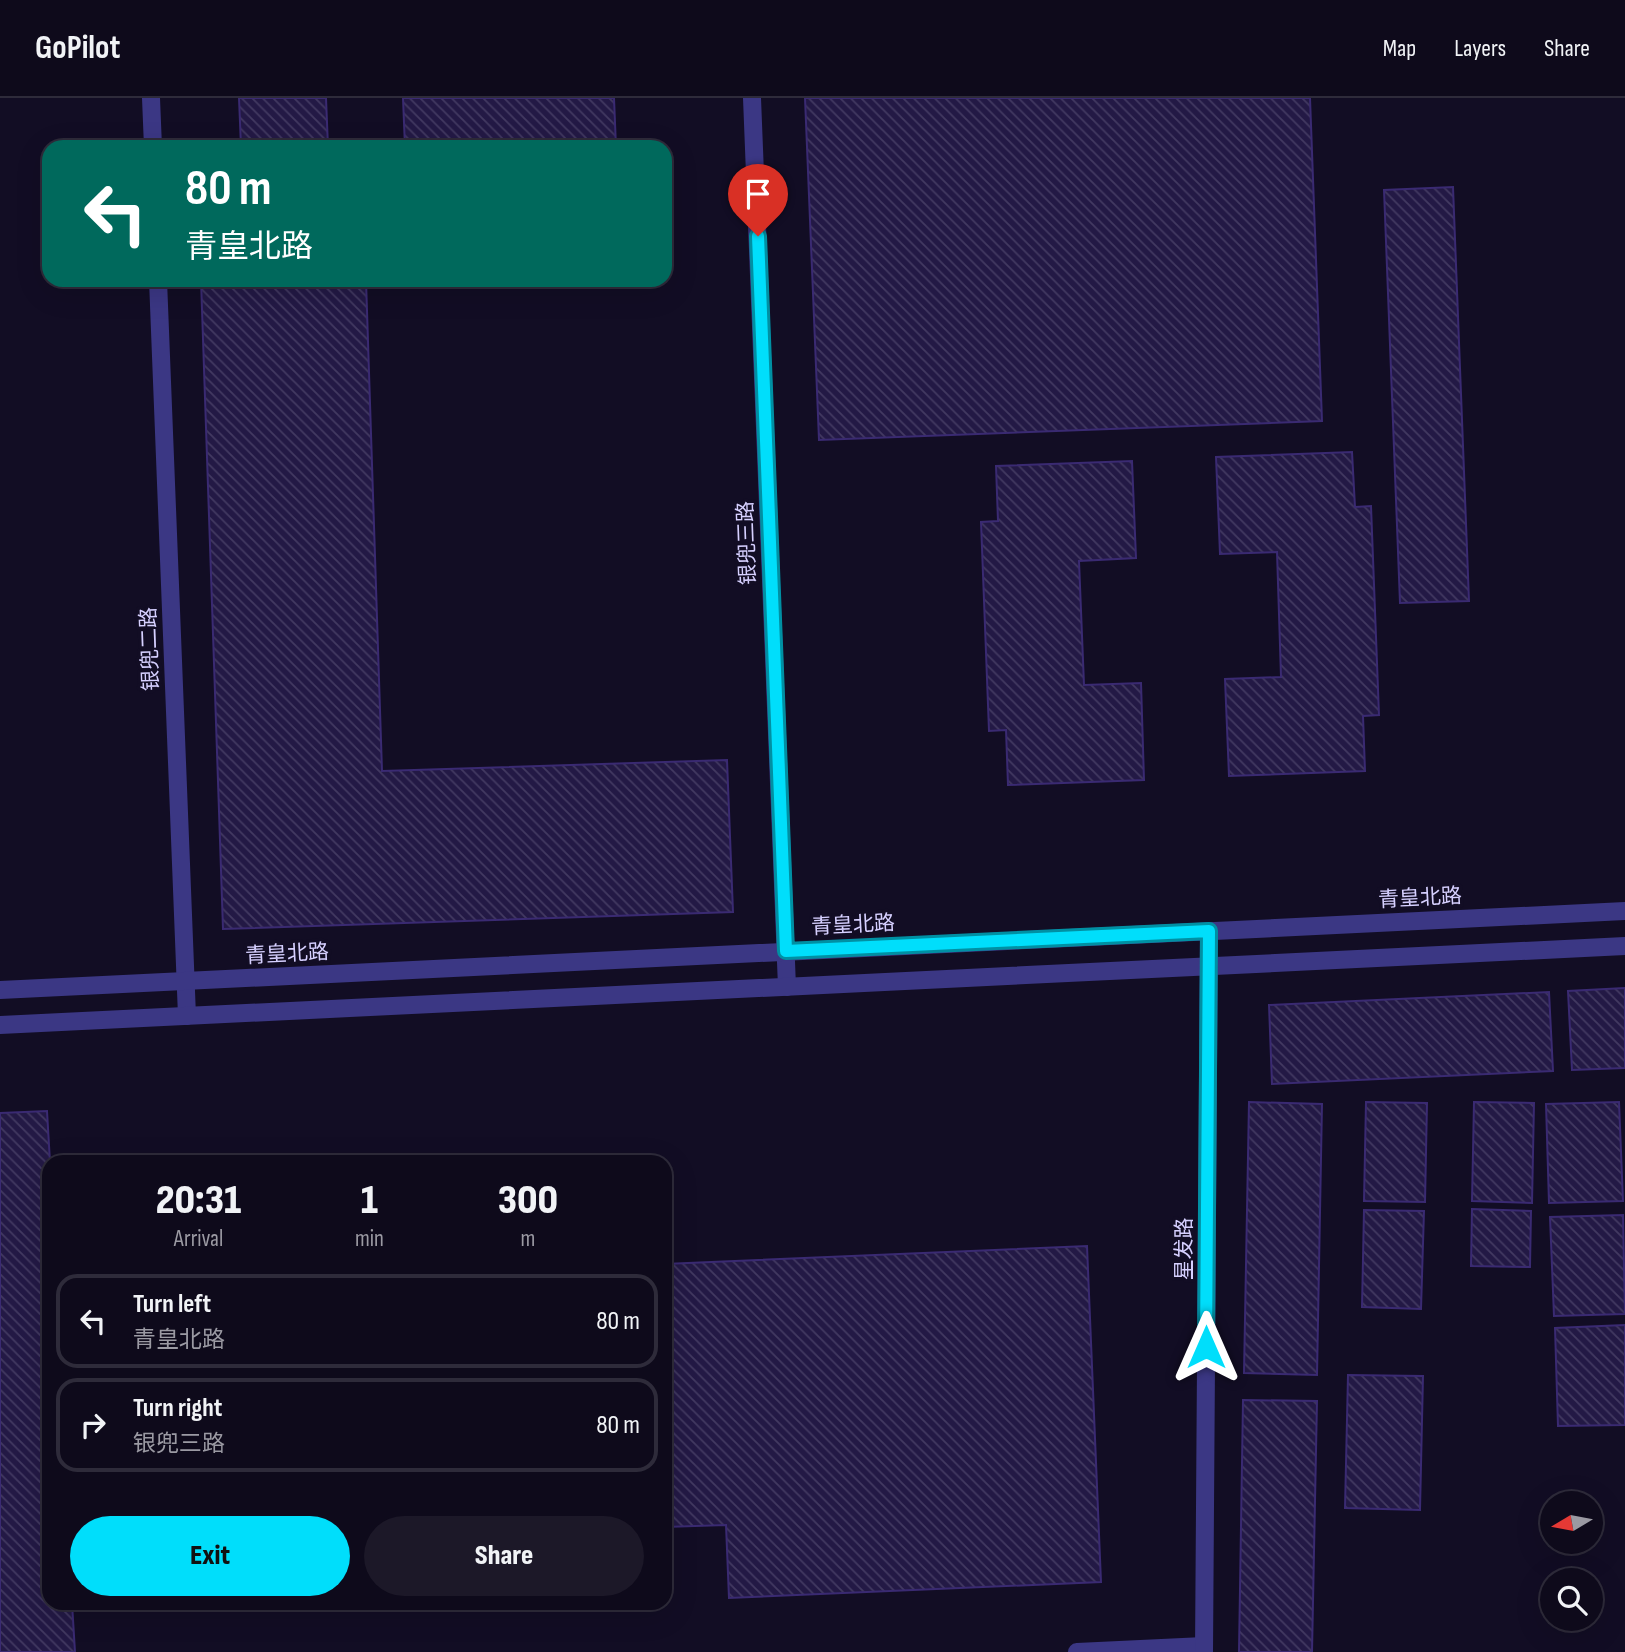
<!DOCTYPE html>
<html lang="en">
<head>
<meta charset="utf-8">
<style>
  body { margin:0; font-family:"Sofia Sans Condensed","Noto Sans SC",sans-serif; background:#1c1828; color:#f1f3f6; height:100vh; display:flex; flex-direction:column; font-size:26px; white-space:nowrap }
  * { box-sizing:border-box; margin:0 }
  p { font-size:23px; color:#9b9aa3 }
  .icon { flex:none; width:38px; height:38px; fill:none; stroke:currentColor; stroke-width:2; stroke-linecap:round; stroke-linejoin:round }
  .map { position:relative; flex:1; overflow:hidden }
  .sheet { position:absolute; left:42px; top:1057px; width:630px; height:455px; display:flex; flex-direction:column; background:#0e0a1b; border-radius:21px; box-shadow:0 7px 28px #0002,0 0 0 2px #2e2b3a }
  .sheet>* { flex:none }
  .banner { position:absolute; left:42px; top:42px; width:630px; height:147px; border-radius:21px; box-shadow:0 7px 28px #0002,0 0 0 2px #2e2b3a; background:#00695c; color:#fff; overflow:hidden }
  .needle { width:46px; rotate:260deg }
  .buttons { position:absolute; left:1540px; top:1393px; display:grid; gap:14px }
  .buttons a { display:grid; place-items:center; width:63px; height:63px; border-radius:50%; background:#0e0a1b; box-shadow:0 7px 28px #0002,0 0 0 2px #2e2b3a; font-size:35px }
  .pin { position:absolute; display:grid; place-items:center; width:60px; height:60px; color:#fff; margin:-72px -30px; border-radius:50% 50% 50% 0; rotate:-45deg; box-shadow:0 0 7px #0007 }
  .pin .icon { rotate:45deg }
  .me { position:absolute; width:77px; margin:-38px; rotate:0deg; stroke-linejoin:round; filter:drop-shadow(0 0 5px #0008) }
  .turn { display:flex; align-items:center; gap:24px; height:147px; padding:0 28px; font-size:32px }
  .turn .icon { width:91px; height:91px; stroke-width:2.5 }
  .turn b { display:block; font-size:49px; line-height:60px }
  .eta { display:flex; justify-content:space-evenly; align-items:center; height:119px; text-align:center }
  .eta b { font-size:42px; font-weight:800; line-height:49px }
  .cta { display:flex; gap:14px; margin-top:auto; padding:14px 28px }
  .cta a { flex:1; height:80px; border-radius:42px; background:#00defb; color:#111; font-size:28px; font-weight:800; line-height:80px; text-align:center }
  .cta a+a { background:#1c1828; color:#f1f3f6 }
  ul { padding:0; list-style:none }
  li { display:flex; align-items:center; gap:21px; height:94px; margin:0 14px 10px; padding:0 14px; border:4px solid #2e2b3a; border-radius:21px }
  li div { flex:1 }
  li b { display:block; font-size:26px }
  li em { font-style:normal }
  header { display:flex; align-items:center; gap:42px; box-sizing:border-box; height:98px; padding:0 35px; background:#0e0a1b; border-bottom:2px solid #2e2b3a }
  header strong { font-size:33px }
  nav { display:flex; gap:38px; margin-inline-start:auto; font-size:24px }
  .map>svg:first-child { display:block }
</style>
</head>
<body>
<header>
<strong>GoPilot</strong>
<nav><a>Map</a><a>Layers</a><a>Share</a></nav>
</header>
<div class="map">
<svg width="1625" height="1554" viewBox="0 0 1625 1554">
  <defs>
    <pattern id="building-back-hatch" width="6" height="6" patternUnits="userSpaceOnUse" patternTransform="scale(1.75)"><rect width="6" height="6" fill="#231945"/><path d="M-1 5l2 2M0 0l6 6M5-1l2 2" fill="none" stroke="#423961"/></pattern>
  </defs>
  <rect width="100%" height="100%" fill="#120d24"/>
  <g fill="url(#building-back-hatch)" stroke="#3a2a72" stroke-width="2">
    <path d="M 239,0 L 326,0 L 328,49 L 241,49 Z"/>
    <path d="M 403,0 L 614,0 L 616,49 L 405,49 Z"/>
    <path d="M 805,0 L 1310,0 L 1322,323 L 819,342 Z"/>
    <path d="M 1453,89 L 1469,503 L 1400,505 L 1384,92 Z"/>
    <path d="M 201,182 L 366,182 L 382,673 L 727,662 L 733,814 L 223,831 Z"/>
    <path d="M 1352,354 L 1355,409 L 1371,408 L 1379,617 L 1363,618 L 1365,673 L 1229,678 L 1225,581 L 1281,579 L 1277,454 L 1220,456 L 1216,359 Z"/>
    <path d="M 1132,363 L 1136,460 L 1079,463 L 1084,587 L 1141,585 L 1144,682 L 1008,687 L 1006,632 L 989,633 L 981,424 L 998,423 L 996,368 Z"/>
    <path d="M 1625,890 L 1625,970 L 1572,972 L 1568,893 Z"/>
    <path d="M 1549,894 L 1553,973 L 1272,986 L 1269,907 Z"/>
    <path d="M 1249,1004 L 1322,1006 L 1317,1277 L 1244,1275 Z"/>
    <path d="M 1366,1004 L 1427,1005 L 1425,1104 L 1364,1103 Z"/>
    <path d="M 1474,1004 L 1534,1005 L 1532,1105 L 1472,1103 Z"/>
    <path d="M 1619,1004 L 1623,1103 L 1549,1105 L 1546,1006 Z"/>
    <path d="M 47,1013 L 50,1064 L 49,1505 L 72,1505 L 75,1554 L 0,1554 L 0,1015 Z"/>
    <path d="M 1472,1111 L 1531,1113 L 1530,1169 L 1471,1168 Z"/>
    <path d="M 1364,1112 L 1424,1113 L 1421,1211 L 1362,1209 Z"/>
    <path d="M 1623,1117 L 1625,1216 L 1554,1218 L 1550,1119 Z"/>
    <path d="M 1087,1148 L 1101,1484 L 729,1500 L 726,1427 L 665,1429 L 665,1166 Z"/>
    <path d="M 1625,1227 L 1625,1327 L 1558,1328 L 1555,1230 Z"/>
    <path d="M 1348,1277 L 1423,1278 L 1420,1412 L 1345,1410 Z"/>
    <path d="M 1243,1302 L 1317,1303 L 1312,1554 L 1239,1554 Z"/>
  </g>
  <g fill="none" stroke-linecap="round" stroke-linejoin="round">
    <g stroke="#3b3784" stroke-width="18">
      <path d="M 151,0 L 153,49"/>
      <path d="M 752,0 L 787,889"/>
      <path d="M 158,182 L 187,918"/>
      <path d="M 1077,1554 L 1204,1548"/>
      <path d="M 1204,1554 L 1209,833"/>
    </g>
    <g stroke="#3b3784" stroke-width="18">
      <path d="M 0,892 L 1625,813"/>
      <path d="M 0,927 L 1625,848"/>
    </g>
  </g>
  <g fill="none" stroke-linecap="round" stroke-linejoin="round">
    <g stroke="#0090a3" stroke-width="18">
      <path id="route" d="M 758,138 L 786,853 L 1209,833 L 1206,1249"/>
    </g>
    <use href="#route" stroke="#00defb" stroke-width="12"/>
  </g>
  <g text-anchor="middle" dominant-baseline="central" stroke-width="7" stroke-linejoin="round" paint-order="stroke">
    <g font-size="21" fill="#d6d0ff" stroke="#120d24">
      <text transform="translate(747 445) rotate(-92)">银兜三路</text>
      <text transform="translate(150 551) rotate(-92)">银兜二路</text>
      <text transform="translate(1420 800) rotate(-3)">青皇北路</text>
      <text transform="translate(853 827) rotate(-3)">青皇北路</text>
      <text transform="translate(287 856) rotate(-3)">青皇北路</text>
      <text transform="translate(1184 1151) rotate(-90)">星发路</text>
    </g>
  </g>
</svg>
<div class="buttons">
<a><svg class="needle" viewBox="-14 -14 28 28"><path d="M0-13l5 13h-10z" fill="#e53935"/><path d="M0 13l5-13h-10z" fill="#9b9aa3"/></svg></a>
<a><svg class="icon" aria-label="search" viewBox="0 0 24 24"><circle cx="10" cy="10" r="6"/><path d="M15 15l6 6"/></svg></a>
</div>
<div class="pin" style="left:758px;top:138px;background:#d93025"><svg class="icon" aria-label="arrive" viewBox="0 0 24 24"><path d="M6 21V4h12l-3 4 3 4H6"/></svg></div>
<svg class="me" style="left:1206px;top:1249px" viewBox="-20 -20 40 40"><path d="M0-17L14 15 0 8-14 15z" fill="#00defb" stroke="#fff" stroke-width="4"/></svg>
<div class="banner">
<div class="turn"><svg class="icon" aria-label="left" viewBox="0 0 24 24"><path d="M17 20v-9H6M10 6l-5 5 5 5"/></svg><div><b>80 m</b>青皇北路</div></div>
</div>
<section class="sheet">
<div class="eta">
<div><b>20:31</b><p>Arrival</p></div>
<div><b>1</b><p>min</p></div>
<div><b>300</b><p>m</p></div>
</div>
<ul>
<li><svg class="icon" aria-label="left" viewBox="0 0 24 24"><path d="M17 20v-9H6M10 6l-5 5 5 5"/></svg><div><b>Turn left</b><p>青皇北路</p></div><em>80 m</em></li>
<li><svg class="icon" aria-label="right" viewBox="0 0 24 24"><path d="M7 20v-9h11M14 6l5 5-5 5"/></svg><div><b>Turn right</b><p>银兜三路</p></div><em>80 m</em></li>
</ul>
<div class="cta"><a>Exit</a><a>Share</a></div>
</section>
</div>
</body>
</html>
